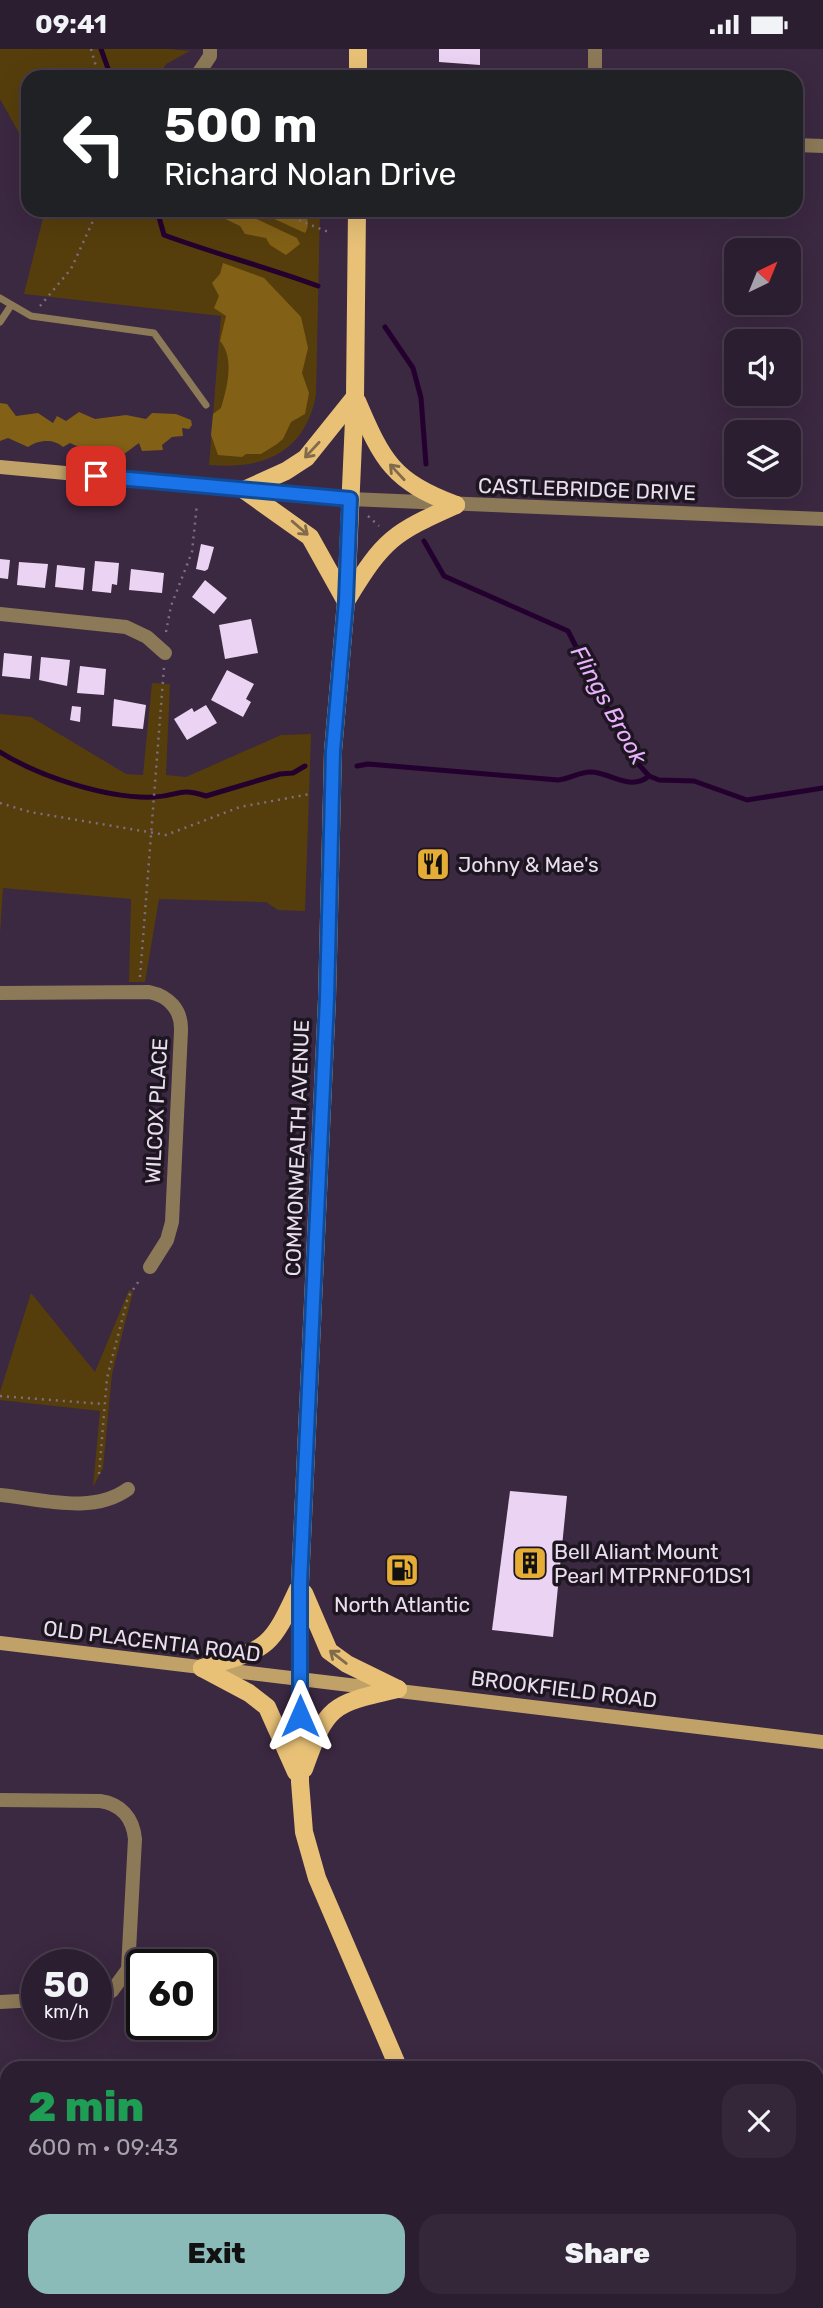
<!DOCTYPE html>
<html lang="en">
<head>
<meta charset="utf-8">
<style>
  body { margin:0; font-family:Rubik,sans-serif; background:#342739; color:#f1f3f6; height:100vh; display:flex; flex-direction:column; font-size:26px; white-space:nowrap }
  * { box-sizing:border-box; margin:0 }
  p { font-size:23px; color:#a6a2ab }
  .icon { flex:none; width:38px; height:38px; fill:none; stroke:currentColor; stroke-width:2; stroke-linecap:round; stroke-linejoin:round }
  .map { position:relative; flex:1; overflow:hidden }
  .details { position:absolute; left:0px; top:2012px; width:824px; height:247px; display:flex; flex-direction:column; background:#2c1e31; border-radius:21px 21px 0 0; box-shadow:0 7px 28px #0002,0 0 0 2px #483c4d }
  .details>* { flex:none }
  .hud { position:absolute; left:21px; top:21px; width:782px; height:147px; border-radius:21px; box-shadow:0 7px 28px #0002,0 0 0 2px #483c4d; background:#202124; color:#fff; overflow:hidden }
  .needle { width:46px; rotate:43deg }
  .fabs { position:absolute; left:724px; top:189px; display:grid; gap:14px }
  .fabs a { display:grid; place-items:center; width:77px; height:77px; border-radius:14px; background:#2c1e31; box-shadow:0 7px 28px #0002,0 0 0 2px #483c4d; font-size:35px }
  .speed { position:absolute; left:21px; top:1900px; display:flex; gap:14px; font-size:35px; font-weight:700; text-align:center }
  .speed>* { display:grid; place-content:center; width:91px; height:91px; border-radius:50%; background:#2c1e31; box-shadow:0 7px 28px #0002,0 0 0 2px #483c4d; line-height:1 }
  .speed small { font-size:18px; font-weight:400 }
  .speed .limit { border:4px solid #111; border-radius:10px; background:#fff; color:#111 }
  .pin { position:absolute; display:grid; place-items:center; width:60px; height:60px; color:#fff; margin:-30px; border-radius:14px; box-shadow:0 4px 10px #0006 }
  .me { position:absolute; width:77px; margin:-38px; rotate:0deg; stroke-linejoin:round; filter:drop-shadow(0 0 5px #0008) }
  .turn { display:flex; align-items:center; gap:24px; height:147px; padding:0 28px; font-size:32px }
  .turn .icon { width:91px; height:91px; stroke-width:2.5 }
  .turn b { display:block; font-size:49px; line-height:60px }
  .round { display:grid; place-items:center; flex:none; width:74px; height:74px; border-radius:21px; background:#342739 }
  .headline { display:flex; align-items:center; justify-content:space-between; height:119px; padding:0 28px }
  h1 { font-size:42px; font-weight:800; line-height:52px; color:#1e9e55 }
  .primary-button { display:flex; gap:14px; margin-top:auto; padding:14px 28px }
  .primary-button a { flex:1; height:80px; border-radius:21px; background:#8bbbb9; color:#111; font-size:28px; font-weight:800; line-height:80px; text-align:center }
  .primary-button a+a { background:#342739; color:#f1f3f6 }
  .status { display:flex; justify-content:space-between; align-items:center; height:49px; padding:0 35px; background:#2c1e31; direction:ltr }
  .status svg { height:19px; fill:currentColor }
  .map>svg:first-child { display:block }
</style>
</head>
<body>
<div class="status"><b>09:41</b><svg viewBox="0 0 49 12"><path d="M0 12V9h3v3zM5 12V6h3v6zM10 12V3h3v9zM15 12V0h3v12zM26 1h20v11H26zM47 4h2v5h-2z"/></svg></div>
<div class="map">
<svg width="823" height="2259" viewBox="0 0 823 2259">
  <rect width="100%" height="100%" fill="#3b2841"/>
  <g fill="#563e0c">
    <path d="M 0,0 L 169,0 L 190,2 L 166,15 L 158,28 L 28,28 L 28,100 L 0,50 Z"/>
    <path d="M 45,161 L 320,161 L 316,346 C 305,404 263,421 209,416 L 221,267 L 24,245 Z"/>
    <path d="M 152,634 L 170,635 L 166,726 L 186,728 L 281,686 L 311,685 L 305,862 L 278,861 L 266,853 L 159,850 L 145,933 L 129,933 L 131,850 L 3,839 L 0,885 L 0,665 L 31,668 L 126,725 L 143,726 Z"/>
    <path d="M 129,1241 L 133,1243 L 112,1325 L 103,1419 L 93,1438 L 100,1362 L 0,1351 L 0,1343 L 31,1244 L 95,1323 Z"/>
  </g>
  <g fill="#826016">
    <path d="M 220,161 L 244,161 L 250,167 L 297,189 L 300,195 L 286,206 L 270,196 L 266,189 L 245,185 L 240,177 L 219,167 Z"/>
    <path d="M 255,161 L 305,161 C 307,168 310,177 305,184 Z"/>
    <path d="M 223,214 L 264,229 L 301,268 L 308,299 L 302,324 L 309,344 L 305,365 L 291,373 L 283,390 L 277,395 L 261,405 L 246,405 L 242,408 L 218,406 L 211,386 L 213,365 L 221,359 C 227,339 235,309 220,292 L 226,267 L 214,259 L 219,247 L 212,234 L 220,225 Z"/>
    <path d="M 0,354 L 7,355 L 16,367 L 38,364 L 53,374 L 57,367 L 66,372 L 79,363 L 95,370 L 126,366 L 146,370 L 152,364 L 176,365 L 191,371 L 192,376 L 189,380 L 182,379 L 183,387 L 172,388 L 162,396 L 163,401 L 142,402 L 139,394 L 124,405 C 107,394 90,404 70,394 L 63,398 C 53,389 38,391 28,398 L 8,389 L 0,392 Z"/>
  </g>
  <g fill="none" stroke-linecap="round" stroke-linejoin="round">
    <g stroke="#24002f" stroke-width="5">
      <path d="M 101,0 L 111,28"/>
      <path d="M 157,161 L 164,186 C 215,205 267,218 318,237"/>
      <path d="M 385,278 L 413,319 L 421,349 L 426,415"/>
      <path d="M 424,492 L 444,527 L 568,582 L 632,708 L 649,727 L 659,731 L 694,732 L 747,751 L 823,739"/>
      <path d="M 0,703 C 40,728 108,750 154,748 C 180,747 177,738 206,747 L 280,725 L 293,724 L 305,717"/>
      <path d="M 357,717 L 368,715 L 558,731 C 569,730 580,723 590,723 C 611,723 630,743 649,727"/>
    </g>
  </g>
  <g fill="#ebd3f3">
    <path d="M 439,0 L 480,0 L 480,16 L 439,13 Z"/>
    <path d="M 201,495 L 214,498 L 208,520 L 205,522 L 196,520 Z"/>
    <path d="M 0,510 L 10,511 L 8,530 L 0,529 Z"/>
    <path d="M 95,512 L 119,514 L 117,536 L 112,535 L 111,544 L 92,542 Z"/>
    <path d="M 19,513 L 48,515 L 45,539 L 17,536 Z"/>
    <path d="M 57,516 L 85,519 L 83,541 L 55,538 Z"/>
    <path d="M 131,520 L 164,524 L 162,544 L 129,541 Z"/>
    <path d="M 205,531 L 227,549 L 214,565 L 192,548 Z"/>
    <path d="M 251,570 L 258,604 L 225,610 L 219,576 Z"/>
    <path d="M 4,604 L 32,607 L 30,630 L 2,627 Z"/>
    <path d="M 41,608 L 70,611 L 67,637 L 39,631 Z"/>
    <path d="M 80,617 L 106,620 L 104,646 L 77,644 Z"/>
    <path d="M 227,621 L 254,635 L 246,650 L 251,653 L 243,668 L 211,651 Z"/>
    <path d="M 114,650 L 146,656 L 143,680 L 112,677 Z"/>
    <path d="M 206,656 L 217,674 L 187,691 L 174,670 L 192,659 L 194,663 Z"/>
    <path d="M 72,657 L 81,658 L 80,673 L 70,671 Z"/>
    <path d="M 510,1442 L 567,1447 L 553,1588 L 492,1581 Z"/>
  </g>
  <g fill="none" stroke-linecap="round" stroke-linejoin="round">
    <g stroke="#7e6e84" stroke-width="2.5" stroke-dasharray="2 5" stroke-linecap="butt">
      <path d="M 91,0 L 99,28"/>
      <path d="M 273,161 L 331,184"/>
      <path d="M 40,257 L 71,220 L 98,161"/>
      <path d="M 368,467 L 379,477"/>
      <path d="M 166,583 L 171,557 L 192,503 L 197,455"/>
      <path d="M 0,754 L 30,763 L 166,786 L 240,758 L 310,745"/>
      <path d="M 140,928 L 164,618"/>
      <path d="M 0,1347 L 103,1355"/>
      <path d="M 99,1425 L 107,1329 L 128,1248 L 141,1229"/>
    </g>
    <g stroke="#8c7957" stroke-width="7">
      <path d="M 0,249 L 31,267 L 154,284 L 206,356"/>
      <path d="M 0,273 L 10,258"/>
    </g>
    <g stroke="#8c7957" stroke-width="14">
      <path d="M 196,28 L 210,7 L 210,0"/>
      <path d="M 595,28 L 595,0"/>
      <path d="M 796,96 L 823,97"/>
      <path d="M 350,450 L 823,470"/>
      <path d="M 0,565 L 126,578 L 147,588 L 165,604"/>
      <path d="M 0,944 L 149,943 C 169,947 182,961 181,982 L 172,1173 L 167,1191 L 150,1218"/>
      <path d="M 0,1446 C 42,1450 92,1466 128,1440"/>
      <path d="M 0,1751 L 100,1752 C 121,1755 133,1769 135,1790 L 128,1920 L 112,1942 L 96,1948"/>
      <path d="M 0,1953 L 37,1951"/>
      <path d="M 0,2137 L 7,2139"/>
      <path d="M 66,2259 L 69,2252"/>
    </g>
    <g stroke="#c0a269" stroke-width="14">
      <path d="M 0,418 L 350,450"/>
      <path d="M 0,1594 L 823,1693"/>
    </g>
    <g stroke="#e8c177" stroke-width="18">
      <path d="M 358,0 L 358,28"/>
      <path d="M 357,161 L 355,348 L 346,552 L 333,702 L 327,950 L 300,1534 L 300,1733 L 304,1783 L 317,1829 L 399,2020"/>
      <path d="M 357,352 C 383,413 393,432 456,456"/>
      <path d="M 244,441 L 310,488 L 344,549"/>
      <path d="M 244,441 L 286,422 L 306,409 L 355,348"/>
      <path d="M 348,549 C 384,490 393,484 456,456"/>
      <path d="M 304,1544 L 329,1602 L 347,1615 L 398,1640"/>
      <path d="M 202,1619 L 249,1644 L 267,1658 L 296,1723"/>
      <path d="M 202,1619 C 267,1599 269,1603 298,1540"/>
      <path d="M 304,1720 C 327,1655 332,1655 398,1640"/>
      <path d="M 426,2259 L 428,2252"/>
    </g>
  </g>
  <defs><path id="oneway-shaft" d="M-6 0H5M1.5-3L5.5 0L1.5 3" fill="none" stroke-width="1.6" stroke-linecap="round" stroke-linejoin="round" transform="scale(1.75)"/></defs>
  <g stroke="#826b4c">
    <use href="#oneway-shaft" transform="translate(312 401) rotate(133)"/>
    <use href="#oneway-shaft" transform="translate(397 423) rotate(-133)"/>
    <use href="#oneway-shaft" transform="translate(300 479) rotate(41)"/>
    <use href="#oneway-shaft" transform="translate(338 1608) rotate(-142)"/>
  </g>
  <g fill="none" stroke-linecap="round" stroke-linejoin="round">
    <g stroke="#114b97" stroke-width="18">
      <path id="route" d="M 96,427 L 350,450 L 346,552 L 333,702 L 327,950 L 300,1534 L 300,1667"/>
    </g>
    <use href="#route" stroke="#1a73e8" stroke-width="12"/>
  </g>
  <defs>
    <g id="restaurant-square" transform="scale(1.75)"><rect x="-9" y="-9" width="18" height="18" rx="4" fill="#e5ad35" stroke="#1d1520"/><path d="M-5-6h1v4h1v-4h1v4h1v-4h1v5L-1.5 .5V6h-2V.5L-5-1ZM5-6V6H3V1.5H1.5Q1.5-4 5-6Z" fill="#111"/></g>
    <g id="building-square" transform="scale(1.75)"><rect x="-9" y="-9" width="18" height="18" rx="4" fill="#e5ad35" stroke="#1d1520"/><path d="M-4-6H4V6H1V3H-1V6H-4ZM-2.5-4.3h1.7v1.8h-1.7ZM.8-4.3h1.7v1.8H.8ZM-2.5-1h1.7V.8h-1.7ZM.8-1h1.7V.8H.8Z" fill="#111"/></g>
    <g id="fuel-square" transform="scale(1.75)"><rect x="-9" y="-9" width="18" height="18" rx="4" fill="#e5ad35" stroke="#1d1520"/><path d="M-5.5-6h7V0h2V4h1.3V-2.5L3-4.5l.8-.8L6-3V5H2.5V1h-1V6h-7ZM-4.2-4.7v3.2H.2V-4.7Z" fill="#111"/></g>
  </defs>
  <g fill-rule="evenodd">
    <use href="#restaurant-square" x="433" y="815"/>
    <use href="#building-square" x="530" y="1514"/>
    <use href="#fuel-square" x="402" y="1521"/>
  </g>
  <g text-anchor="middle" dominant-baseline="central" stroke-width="7" stroke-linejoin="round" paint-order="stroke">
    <g font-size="21" fill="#e9deee" stroke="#1d1520">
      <text transform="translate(587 440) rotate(2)">CASTLEBRIDGE DRIVE</text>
      <text transform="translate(156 1062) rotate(-87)">WILCOX PLACE</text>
      <text transform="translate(297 1099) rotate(-88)">COMMONWEALTH AVENUE</text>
      <text transform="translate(152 1592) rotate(7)">OLD PLACENTIA ROAD</text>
      <text transform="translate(564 1640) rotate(7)">BROOKFIELD ROAD</text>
    </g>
    <g font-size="21" fill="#e9deee" stroke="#1d1520" text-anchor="start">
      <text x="458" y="815">Johny &amp; Mae's</text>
      <text x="554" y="1502">Bell Aliant Mount<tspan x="554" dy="24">Pearl MTPRNF01DS1</tspan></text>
      <text x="402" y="1555" text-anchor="middle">North Atlantic</text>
    </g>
    <g font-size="23" font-style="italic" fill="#e9b0fd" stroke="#1d1520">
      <text transform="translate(609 656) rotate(61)">Flings Brook</text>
    </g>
  </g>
</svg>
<div class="fabs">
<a><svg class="needle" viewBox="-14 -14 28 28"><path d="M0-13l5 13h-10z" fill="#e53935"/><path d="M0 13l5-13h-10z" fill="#a6a2ab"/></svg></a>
<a><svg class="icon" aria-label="sound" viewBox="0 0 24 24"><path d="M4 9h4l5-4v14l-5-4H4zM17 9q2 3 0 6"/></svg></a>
<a><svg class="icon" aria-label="layers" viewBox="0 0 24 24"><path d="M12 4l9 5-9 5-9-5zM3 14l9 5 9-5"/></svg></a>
</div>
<div class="speed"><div>50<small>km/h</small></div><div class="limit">60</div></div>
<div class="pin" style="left:96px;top:427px;background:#d93025"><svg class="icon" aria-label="arrive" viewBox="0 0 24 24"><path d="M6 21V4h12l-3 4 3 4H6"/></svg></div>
<svg class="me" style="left:300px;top:1667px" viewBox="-20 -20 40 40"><path d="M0-17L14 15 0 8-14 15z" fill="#1a73e8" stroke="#fff" stroke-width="4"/></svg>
<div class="hud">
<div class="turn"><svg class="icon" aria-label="left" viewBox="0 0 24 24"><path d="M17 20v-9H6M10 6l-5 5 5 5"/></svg><div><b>500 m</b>Richard Nolan Drive</div></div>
</div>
<section class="details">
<div class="headline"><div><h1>2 min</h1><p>600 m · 09:43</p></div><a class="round"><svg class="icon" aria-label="close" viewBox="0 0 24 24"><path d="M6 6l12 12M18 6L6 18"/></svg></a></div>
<div class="primary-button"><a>Exit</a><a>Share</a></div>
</section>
</div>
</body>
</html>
